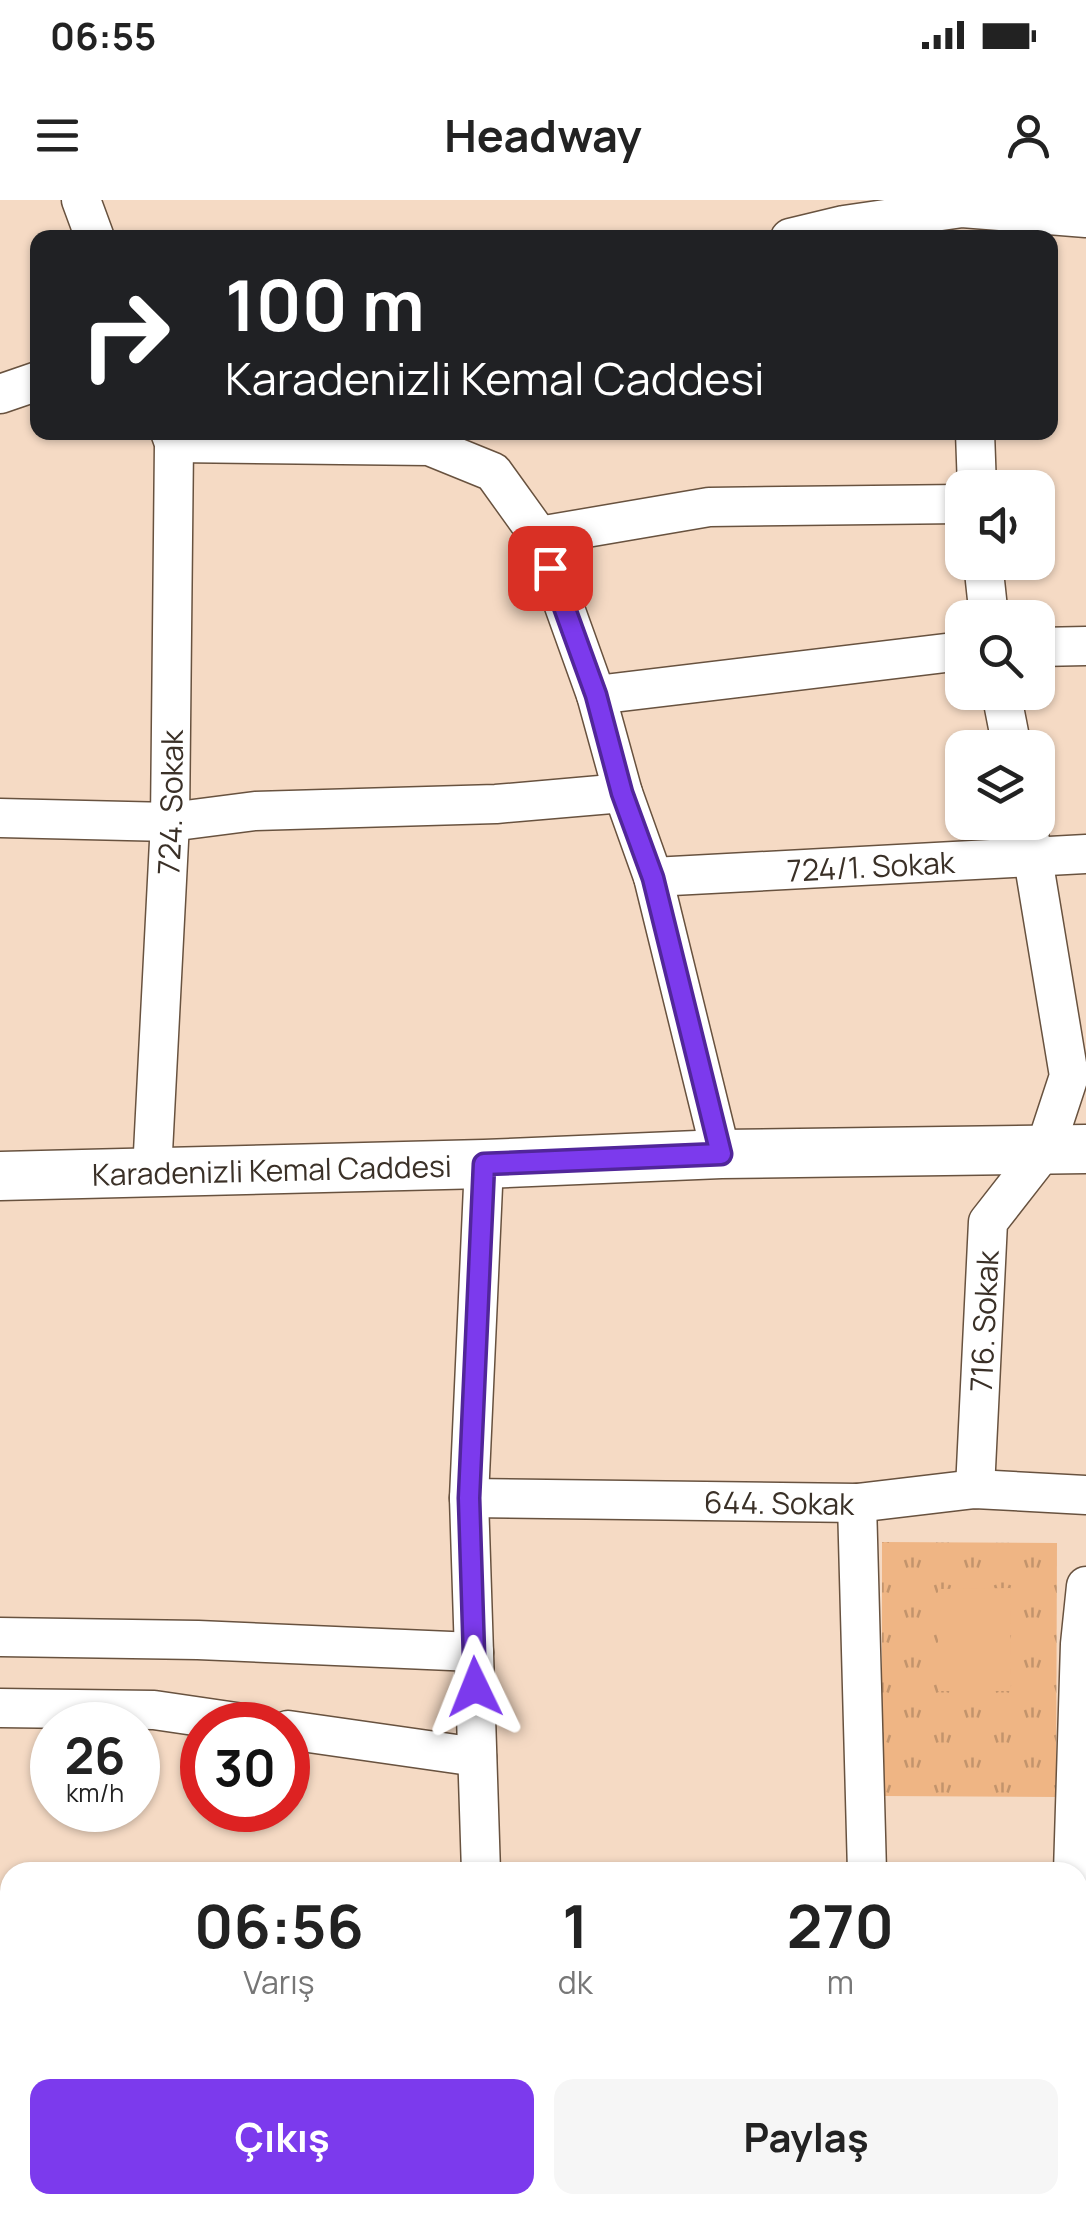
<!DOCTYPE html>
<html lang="tr">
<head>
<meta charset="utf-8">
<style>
  body { margin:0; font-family:Manrope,sans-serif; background:#f6f6f6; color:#222; height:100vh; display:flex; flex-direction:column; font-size:38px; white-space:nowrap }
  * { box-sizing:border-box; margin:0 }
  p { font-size:32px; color:#767676 }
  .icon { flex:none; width:55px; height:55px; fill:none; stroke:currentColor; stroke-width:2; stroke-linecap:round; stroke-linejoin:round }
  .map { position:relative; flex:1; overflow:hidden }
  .side { position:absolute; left:0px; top:1662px; width:1088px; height:352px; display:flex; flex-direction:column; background:#fff; border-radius:30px 30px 0 0; box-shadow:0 2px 8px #0004 }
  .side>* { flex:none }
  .top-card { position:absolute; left:30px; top:30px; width:1028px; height:210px; border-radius:20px; box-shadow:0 2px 8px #0004; background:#202124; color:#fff; overflow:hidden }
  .tools { position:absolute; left:945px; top:270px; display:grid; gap:20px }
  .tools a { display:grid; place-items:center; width:110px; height:110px; border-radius:20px; background:#fff; box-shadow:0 2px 8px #0004; font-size:50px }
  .speed { position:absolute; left:30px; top:1502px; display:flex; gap:20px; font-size:50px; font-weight:700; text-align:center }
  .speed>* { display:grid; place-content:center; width:130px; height:130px; border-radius:50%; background:#fff; box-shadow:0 2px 8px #0004; line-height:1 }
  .speed small { font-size:25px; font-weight:400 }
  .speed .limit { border:15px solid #d22; background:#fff; color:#111 }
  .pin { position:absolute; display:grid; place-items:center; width:85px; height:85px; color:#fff; margin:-42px; border-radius:20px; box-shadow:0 5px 15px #0006 }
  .me { position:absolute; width:110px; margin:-55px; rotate:358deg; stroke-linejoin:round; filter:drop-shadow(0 0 8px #0008) }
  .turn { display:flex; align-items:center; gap:35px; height:210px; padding:0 30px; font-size:45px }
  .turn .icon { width:130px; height:130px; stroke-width:2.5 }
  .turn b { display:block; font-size:70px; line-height:85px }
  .eta { display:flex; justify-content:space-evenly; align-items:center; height:170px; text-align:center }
  .eta b { font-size:60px; font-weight:700; line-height:70px }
  .primary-button { display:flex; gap:20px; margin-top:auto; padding:20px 30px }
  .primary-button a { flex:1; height:115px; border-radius:20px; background:#7c3aed; color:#fff; font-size:40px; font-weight:700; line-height:115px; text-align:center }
  .primary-button a+a { background:#f6f6f6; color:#222 }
  .status { display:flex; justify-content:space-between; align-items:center; height:70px; padding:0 50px; background:#fff; direction:ltr }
  .status svg { height:28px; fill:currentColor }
  header { display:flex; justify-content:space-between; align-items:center; height:130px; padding:0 30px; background:#fff; font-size:45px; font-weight:700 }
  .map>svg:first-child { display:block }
</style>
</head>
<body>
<div class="status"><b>06:55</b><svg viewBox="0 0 49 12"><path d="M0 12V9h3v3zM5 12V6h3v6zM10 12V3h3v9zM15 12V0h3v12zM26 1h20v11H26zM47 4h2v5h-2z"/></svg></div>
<header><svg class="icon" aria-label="menu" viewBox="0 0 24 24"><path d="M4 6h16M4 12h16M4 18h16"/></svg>Headway<svg class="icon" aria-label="person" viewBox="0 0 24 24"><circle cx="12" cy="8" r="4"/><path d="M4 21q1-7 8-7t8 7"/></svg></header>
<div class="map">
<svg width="1086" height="2013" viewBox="0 0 1086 2013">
  <defs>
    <pattern id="park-tufts" width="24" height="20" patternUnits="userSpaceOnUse" patternTransform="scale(2.5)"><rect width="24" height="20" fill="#efb584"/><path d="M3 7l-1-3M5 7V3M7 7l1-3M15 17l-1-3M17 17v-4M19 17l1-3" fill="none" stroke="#c3946c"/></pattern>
  </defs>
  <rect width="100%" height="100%" fill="#f5dac4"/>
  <path fill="url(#park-tufts)" d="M 882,1342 L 1057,1343 L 1056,1597 L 882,1596 Z"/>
  <path fill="#efb584" d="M 1010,1388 L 1011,1491 L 938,1491 L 938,1389 Z"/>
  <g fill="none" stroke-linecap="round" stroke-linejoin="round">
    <g stroke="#68523f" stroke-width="41">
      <g id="minor">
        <path d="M 81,0 L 95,38"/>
        <path d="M 790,38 L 844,25 L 962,8 L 1086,18"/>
        <path d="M 0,194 L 38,181"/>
        <path d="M 975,232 L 977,288"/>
        <path d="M 174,243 L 429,246 L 493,272 L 539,336 L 596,495 L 623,593 L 653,677 L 721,954"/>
        <path d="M 539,336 L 709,307 L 962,304"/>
        <path d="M 983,362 L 989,418"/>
        <path d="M 1038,447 L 1086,446"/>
        <path d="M 1001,492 L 1012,548"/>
        <path d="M 596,495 L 962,451"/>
        <path d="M 0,618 L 170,622 L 255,611 L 496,604 L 623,593"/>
        <path id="s1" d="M 653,677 L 1086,654"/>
        <path id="s2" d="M 152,972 L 170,622 L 174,243 L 170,232"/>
        <path id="s3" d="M 975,1289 L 988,1022 L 1045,949 L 1069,876 L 1027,622"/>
        <path id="s4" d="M 469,1298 L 857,1303 L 975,1289 L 1086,1295"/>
        <path d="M 857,1303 L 867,1672"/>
        <path d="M 0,1437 L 198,1440 L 474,1452"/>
        <path d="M 0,1508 L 154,1510 L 256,1525"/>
        <path d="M 288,1530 L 477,1557"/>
        <path d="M 481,1672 L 469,1298 L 484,964"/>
        <path d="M 1073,1672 L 1080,1444 L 1086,1386"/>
        <path d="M 1078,1827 L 1086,1827"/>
        <path d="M 0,1837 L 10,1838"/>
        <path d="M 487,2005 L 487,2013"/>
        <path d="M 1001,2013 L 1002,2005"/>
      </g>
    </g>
    <g stroke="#68523f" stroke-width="51">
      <g id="tertiary">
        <path id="s5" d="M 0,976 L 484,964 L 721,954 L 1086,949"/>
      </g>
    </g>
    <use href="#minor" stroke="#fff" stroke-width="38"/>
    <use href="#tertiary" stroke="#fff" stroke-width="48"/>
  </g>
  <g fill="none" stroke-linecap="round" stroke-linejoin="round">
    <g stroke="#51269a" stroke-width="25">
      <path id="route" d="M 475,1487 L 469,1298 L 484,964 L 721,954 L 653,678 L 622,593 L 596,495 L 550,368"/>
    </g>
    <use href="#route" stroke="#7c3aed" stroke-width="18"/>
  </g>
  <g text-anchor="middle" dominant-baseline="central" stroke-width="8" stroke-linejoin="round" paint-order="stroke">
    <g font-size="30" fill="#3a3027" stroke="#fff">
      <text stroke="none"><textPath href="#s2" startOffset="370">724. Sokak</textPath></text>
      <text stroke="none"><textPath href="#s1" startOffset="218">724/1. Sokak</textPath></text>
      <text stroke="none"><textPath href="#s5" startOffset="272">Karadenizli Kemal Caddesi</textPath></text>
      <text stroke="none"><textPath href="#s3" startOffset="168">716. Sokak</textPath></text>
      <text stroke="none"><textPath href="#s4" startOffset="310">644. Sokak</textPath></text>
    </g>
  </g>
</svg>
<div class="tools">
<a><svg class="icon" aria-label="sound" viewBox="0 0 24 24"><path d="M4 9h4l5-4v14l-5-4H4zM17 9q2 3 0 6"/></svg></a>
<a><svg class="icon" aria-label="search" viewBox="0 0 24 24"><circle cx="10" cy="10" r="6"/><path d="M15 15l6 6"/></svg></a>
<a><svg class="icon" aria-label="layers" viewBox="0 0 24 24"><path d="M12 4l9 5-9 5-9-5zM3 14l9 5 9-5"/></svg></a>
</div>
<div class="speed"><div>26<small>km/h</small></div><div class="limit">30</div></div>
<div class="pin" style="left:550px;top:368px;background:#d93025"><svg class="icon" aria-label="arrive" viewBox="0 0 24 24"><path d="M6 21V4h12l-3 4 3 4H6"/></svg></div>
<svg class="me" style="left:475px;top:1487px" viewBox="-20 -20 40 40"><path d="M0-17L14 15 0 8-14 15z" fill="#7c3aed" stroke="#fff" stroke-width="4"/></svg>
<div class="top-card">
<div class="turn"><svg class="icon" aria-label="right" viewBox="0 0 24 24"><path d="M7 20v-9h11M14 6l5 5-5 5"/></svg><div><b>100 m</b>Karadenizli Kemal Caddesi</div></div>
</div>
<section class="side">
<div class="eta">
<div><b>06:56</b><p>Varış</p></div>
<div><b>1</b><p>dk</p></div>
<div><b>270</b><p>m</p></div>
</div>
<div class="primary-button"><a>Çıkış</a><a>Paylaş</a></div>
</section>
</div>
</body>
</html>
